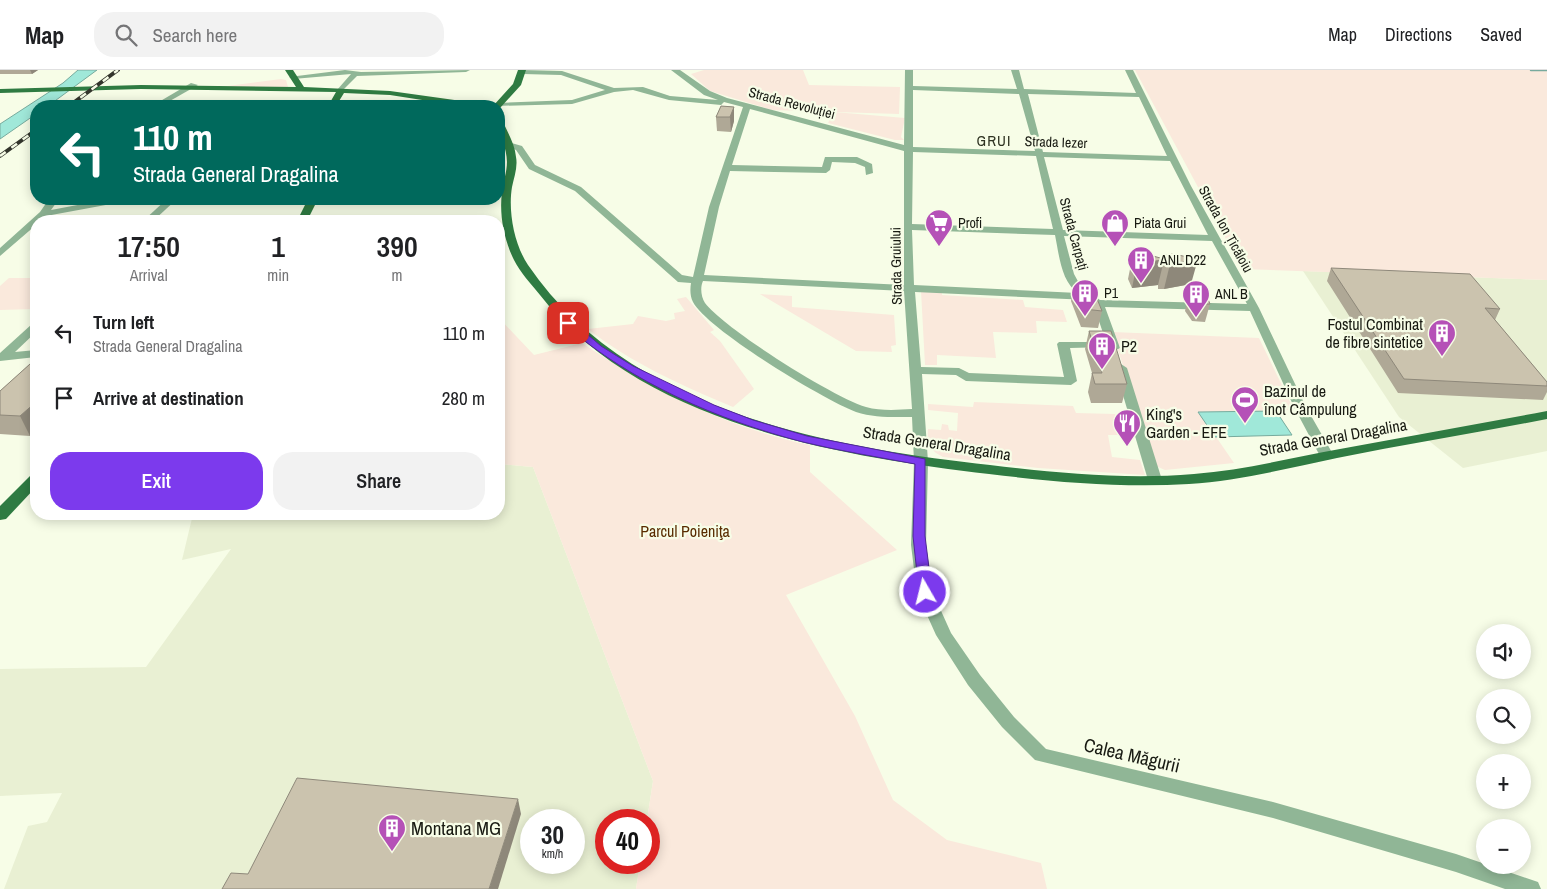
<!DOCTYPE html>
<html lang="en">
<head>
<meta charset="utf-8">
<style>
  body { margin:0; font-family:"Archivo Narrow",sans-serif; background:#f2f2f2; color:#202124; height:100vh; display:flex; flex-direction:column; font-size:19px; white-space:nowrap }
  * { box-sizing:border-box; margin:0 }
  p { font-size:16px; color:#757577 }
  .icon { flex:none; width:28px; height:28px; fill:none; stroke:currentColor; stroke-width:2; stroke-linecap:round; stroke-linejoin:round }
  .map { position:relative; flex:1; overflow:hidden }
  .sheet { position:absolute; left:30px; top:145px; width:475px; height:305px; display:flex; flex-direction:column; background:#fff; border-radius:20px; box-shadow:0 2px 12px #0003 }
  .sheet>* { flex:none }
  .guide { position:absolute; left:30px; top:30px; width:475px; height:105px; border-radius:20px; box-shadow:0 2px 12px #0003; background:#00695c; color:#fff; overflow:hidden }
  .fabs { position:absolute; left:1476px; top:554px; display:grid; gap:10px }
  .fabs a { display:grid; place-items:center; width:55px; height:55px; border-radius:50%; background:#fff; box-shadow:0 2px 12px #0003; font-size:25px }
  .speed { position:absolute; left:520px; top:739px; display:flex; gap:10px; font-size:25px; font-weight:700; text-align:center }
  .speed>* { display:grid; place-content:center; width:65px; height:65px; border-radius:50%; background:#fff; box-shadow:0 2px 12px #0003; line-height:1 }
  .speed small { font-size:12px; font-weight:400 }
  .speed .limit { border:8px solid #d22; background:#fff; color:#111 }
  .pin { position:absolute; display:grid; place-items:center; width:42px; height:42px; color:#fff; margin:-21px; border-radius:10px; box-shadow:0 2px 8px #0006 }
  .me { position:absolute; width:55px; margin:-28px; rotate:352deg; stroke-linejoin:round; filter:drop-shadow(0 0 4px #0008) }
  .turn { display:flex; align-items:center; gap:18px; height:105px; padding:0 20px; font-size:22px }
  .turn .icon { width:65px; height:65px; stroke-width:2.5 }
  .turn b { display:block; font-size:35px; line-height:42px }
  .eta { display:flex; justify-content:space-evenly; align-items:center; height:85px; text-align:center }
  .eta b { font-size:30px; font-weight:600; line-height:35px }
  .cta { display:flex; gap:10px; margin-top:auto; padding:10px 20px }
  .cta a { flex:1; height:58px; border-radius:20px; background:#7c3aed; color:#fff; font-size:20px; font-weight:600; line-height:58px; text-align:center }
  .cta a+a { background:#f2f2f2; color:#202124 }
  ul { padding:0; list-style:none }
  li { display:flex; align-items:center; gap:15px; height:65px; padding:0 20px }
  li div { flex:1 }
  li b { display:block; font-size:19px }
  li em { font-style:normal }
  header { display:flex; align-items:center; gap:30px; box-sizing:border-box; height:70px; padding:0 25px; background:#fff; border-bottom:1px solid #e0e0e0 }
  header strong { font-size:24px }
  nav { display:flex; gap:28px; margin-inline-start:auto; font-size:18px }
  .search { width:350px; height:45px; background:#f2f2f2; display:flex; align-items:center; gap:12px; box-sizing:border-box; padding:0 18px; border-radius:20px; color:#757577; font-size:19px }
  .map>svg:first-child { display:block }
</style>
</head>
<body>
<header>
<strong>Map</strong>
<div class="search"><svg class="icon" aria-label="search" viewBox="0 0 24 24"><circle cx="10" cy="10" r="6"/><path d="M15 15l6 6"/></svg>Search here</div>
<nav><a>Map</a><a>Directions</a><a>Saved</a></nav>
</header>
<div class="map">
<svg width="1547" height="819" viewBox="0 0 1547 819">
  <rect width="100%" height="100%" fill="#f7fde7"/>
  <g fill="#e9f0d3" fill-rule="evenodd">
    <path d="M 1303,201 L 1547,210 L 1547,381 L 1463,398 L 1399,347 Z"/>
    <path d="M 499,394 L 533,397 L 653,711 L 647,750 L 606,750 L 606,792 L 640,793 L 636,819 L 4,819 L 28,756 L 47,752 L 62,723 L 0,726 L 0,599 L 146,597 L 231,479 L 182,490 L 193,444 L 499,444 ZM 531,750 L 574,750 L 574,792 L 531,792 Z"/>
  </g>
  <g fill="#fae9dc">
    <path d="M 704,0 L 803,0 L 809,15 L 900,17 L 899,44 L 772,40 L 710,21 L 691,4 Z"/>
    <path d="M 1135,0 L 1547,0 L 1547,210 L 1242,199 Z"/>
    <path d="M 281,9 L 286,10 L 288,17 L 220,17 Z"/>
    <path d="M 834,42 L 905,48 L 901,67 L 904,70 L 895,70 L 828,53 Z"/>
    <path d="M 9,208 L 36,208 L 36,239 L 0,240 L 0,216 Z"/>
    <path d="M 921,221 L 942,221 L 942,225 L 1023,230 L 1025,237 L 1063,240 L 1067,252 L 1036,251 L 1037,263 L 993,262 L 996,288 L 937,285 L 937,295 L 925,295 Z"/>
    <path d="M 760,224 L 792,226 L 792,237 L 894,245 L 896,275 L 891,276 L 892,282 L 856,281 Z"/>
    <path d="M 686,227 L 714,260 L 710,262 L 720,271 L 754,319 L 733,337 C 683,316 631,293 588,259 L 633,254 L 638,246 L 666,251 L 675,249 L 674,243 L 685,241 L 677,229 Z"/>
    <path d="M 499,248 L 534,285 L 582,273 C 652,319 726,358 810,375 L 810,402 L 897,480 L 786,525 L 855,646 L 893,730 L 947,770 L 1041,793 L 1047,819 L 636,819 L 640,793 L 649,792 L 649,750 L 647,750 L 653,711 L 533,397 L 499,394 Z"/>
    <path d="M 1112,262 L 1259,268 L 1294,340 L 1199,342 L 1234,393 L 1165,400 L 1156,396 Z"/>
    <path d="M 974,332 L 1073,336 L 1076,343 L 1115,344 L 1122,365 L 1108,365 L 1112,387 L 1140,390 L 1145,405 L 1038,398 L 943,387 C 930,381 927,374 928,359 L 941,360 L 942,354 L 948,355 L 949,360 L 957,361 L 958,343 L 928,340 L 928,334 L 973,337 Z"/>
  </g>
  <g fill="#a0e8d9" stroke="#77aa9d">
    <path d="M 78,0 L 97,0 L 48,36 L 36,36 L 36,44 L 0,69 L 0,54 L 63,13 Z"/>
    <path d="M 1276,341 L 1292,365 L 1215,367 L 1198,342 Z"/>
  </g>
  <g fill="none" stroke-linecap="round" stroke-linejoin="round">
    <path stroke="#77aa9d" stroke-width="2.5" d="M 1531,0 L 1547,0"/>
    <g fill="#90b696" fill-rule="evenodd">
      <path d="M 345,0 L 361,2 L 470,0 L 466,2 L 357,6 L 341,22 L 337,20 L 351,4 L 293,9 L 289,7 Z"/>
      <path d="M 522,0 L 562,1 L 614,18 L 643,17 L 670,26 L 718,30 L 704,25 L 671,0 L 680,0 L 710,21 L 727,28 L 904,75 L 905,0 L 913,0 L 913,16 L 1017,19 L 1011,0 L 1019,0 L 1024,19 L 1136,23 L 1125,0 L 1133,0 L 1191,116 L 1259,238 L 1306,337 L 1334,386 L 1327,390 L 1320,386 L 1294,337 L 1250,241 L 1105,237 L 1120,278 L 1114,281 L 1108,277 L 1070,278 L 1077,311 L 1071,315 L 966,311 L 956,305 L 922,304 L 928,392 L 926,475 L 933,523 L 951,563 L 980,605 L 1014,647 L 1046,679 L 1273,732 L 1456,784 L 1538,812 L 1541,819 L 1505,819 L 1456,802 L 1273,748 L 1035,690 L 1002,657 L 968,615 L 936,565 L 917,523 L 911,475 L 914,392 L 912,347 C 894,347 874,348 856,342 C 824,330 708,260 693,232 C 690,226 690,219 691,213 L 678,212 L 575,121 L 529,99 L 516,80 L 504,75 L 508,72 L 522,76 L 535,95 L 581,117 L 682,205 L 693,207 L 709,137 L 743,37 L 724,32 L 721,35 L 669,30 L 633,20 L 614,22 L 572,34 L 495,36 L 498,33 L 572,30 L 605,20 L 561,5 L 523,4 L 519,2 ZM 913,20 L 1019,24 L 1035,81 L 913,77 ZM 1028,24 L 1139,27 L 1167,86 L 1043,82 ZM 750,39 L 904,81 L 904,215 L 704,205 L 719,137 L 730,101 L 826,103 L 830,100 L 832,92 L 855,93 L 865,97 L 866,105 L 873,103 L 872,94 L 857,87 L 825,87 L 822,97 L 732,95 ZM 913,82 L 1036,86 L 1053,159 L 912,154 ZM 1044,87 L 1170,91 L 1208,165 L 1063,160 ZM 912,160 L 1055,165 C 1059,184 1061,212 1078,223 L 914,215 ZM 1064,166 L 1212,171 L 1247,234 L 1100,230 L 1080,215 L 1074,204 ZM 703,211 L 904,221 L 912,339 C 897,340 880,341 866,337 C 833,327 726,260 705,233 C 701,227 700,217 703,211 ZM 915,222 L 1089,230 L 1094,236 L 1106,272 L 1059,272 L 1057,274 L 1064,307 L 969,303 L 959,298 L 921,297 Z"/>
      <path d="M 191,13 L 198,15 L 161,36 L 152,36 Z"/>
      <path d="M 49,129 L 59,129 L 51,140 L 109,129 L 127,129 L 122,132 L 46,146 L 41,151 L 36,151 L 36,155 L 0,186 L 0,178 L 40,142 Z"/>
      <path d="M 167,129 L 177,129 L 153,151 L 143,151 Z"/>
      <path d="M 36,253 L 36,262 L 15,282 L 36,280 L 36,287 L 0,291 L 0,283 L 32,254 Z"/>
      <path d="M 1121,294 L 1127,298 L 1162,410 L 1160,413 L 1150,413 L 1148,410 L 1115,298 Z"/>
    </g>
    <g fill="#2f7b42" fill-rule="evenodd">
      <path d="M 285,0 L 293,0 L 304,17 L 390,21 L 476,33 L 480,36 L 461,36 L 390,25 L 344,23 L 336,36 L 328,36 L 336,22 L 141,19 L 0,23 L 0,19 L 141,15 L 296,17 Z"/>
      <path d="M 518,0 L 526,0 L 521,15 L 500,38 L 493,36 L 513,14 Z"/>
      <path d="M 499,49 L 503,52 C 508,63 515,75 516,87 C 518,97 514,107 512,117 C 508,141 514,174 528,195 C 627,341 827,377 990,395 C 1057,403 1126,410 1194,404 C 1243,400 1291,388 1340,379 C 1409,366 1478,354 1547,341 L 1547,349 C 1477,363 1407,374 1337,388 C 1288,398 1239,411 1189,414 C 1122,418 1055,412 989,404 C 836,386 640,353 540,225 C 531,214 520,202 514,190 C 504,170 499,145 502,122 C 503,112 507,102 507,92 C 507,77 498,64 499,49 Z"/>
      <path d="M 308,129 L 318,129 L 307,151 L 297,151 Z"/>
      <path d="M 36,403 L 36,417 L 6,449 L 0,450 L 0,436 L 31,405 Z"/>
    </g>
    <g stroke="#33352c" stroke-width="4">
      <g id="rail">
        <path d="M 69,36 L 118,0"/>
        <path d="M 0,86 L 36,60"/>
      </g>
    </g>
    <use href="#rail" stroke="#f7fde7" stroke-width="2.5" stroke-dasharray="7" stroke-linecap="butt"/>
  </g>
  <g fill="#afa896">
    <path d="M 0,0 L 38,0 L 32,4 L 0,4 Z"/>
    <path d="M 721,36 L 734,37 L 734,51 L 731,62 L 717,61 L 716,47 Z"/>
    <path d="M 1133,184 L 1163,189 L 1164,185 L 1191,214 L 1164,219 L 1158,219 L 1158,215 L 1132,218 L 1128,209 Z"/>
    <path d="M 1331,198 L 1500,239 L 1495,250 L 1547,312 L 1547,322 L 1543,330 L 1398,323 L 1327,211 Z"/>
    <path d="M 1074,214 L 1102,241 L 1098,258 L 1081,257 L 1071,231 Z"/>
    <path d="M 1189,223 L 1210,234 L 1205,252 L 1192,251 L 1185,241 Z"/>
    <path d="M 1089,261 L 1127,314 L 1122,333 L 1091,333 L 1088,322 L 1092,303 L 1085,279 Z"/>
    <path d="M 30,294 L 30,366 L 0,364 L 0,321 Z"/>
  </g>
  <g fill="#8e887a">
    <path d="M 30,0 L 38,0 L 32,4 Z"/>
    <path d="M 734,37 L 734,51 L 731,62 L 730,47 Z"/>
    <path d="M 410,146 L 411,151 L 407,151 Z"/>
    <path d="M 1198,189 L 1191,214 L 1164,219 L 1170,194 Z"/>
    <path d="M 1164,190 L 1158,215 L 1132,218 L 1137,193 Z"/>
    <path d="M 36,332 L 36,360 L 30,366 L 20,346 Z"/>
    <path d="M 518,729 L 521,744 L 498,819 L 489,819 Z"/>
  </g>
  <g fill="#cbc3ae" stroke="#8e887a">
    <path d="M 721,36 L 734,37 L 730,47 L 716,47 Z"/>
    <path d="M 374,146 L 410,146 L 407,151 L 370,151 Z"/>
    <path d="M 1142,183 L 1164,189 L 1164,185 L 1173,184 L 1198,189 L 1170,194 L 1164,193 L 1164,190 L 1137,193 L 1133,184 Z"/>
    <path d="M 1331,198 L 1470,204 L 1500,239 L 1485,238 L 1547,312 L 1547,316 L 1404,309 Z"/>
    <path d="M 1074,214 L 1091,214 L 1102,241 L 1084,239 Z"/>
    <path d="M 1189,223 L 1206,224 L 1210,234 L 1196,234 Z"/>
    <path d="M 1089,261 L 1111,261 L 1127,314 L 1095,314 L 1092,303 L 1102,303 Z"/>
    <path d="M 30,294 L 36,295 L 36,332 L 20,346 L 0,345 L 0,321 Z"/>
    <path d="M 297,708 L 518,729 L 489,819 L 222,819 L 231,803 L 248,804 Z"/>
  </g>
  <path fill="#7c3aed" stroke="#51269a" d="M 565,251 L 572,251 L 601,276 L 633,296 L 714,335 L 753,350 L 807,366 L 925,389 L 925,466 L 932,522 L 930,526 L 925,527 L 919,522 L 913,466 L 915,394 C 878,387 840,381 803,372 C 718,350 632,313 565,255 Z"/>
  <defs>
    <g id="supermarket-pin" transform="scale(1.4375)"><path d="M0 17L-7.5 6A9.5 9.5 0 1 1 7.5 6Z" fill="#b551b7" stroke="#f7fde7"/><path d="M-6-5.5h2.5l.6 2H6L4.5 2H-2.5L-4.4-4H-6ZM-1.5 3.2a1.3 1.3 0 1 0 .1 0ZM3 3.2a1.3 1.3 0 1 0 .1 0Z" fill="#fff"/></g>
    <g id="shop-pin" transform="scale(1.4375)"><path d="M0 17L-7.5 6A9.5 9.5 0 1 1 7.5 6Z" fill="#b551b7" stroke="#f7fde7"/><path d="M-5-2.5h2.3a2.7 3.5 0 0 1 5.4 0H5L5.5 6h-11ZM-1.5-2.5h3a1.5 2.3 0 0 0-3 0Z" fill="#fff"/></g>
    <g id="building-pin" transform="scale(1.4375)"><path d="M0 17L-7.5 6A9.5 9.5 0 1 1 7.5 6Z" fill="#b551b7" stroke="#f7fde7"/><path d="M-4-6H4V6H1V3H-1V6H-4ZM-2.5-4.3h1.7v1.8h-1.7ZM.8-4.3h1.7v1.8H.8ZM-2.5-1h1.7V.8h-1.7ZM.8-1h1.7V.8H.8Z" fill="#fff"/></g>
    <g id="stadium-pin" transform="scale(1.4375)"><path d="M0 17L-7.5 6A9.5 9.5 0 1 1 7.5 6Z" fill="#b551b7" stroke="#f7fde7"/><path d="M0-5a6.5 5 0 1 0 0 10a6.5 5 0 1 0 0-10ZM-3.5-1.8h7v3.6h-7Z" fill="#fff"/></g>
    <g id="restaurant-pin" transform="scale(1.4375)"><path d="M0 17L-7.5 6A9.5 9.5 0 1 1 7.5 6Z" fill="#b551b7" stroke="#f7fde7"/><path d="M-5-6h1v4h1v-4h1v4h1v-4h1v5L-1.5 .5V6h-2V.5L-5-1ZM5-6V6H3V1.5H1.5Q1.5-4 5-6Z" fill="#fff"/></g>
  </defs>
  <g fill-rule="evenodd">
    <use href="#supermarket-pin" x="939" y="153"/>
    <use href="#shop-pin" x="1115" y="153"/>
    <use href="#building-pin" x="1141" y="190"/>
    <use href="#building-pin" x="1085" y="223"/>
    <use href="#building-pin" x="1196" y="224"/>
    <use href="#building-pin" x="1442" y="263"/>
    <use href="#building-pin" x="1102" y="276"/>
    <use href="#stadium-pin" x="1245" y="330"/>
    <use href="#restaurant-pin" x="1127" y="353"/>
    <use href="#building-pin" x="392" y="758"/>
  </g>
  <g text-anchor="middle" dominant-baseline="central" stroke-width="4.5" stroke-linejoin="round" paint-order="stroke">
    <g font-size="14" fill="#181a12" stroke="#f7fde7">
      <text transform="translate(792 33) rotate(15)">Strada Revoluției</text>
      <text transform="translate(1056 72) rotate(2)">Strada Iezer</text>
      <text transform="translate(1226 159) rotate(61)">Strada Ion Țicăloiu</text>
      <text transform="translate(1074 164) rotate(75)">Strada Carpați</text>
      <text transform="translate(896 196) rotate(-91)">Strada Gruiului</text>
    </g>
    <g font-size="14" fill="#181a12" stroke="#f7fde7" text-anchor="start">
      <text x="958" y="153">Profi</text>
      <text x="1134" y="153">Piata Grui</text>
      <text x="1160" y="190">ANL D22</text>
      <text x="1104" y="223">P1</text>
      <text x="1215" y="224">ANL B</text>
    </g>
    <g font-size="15" letter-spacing="1" fill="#2f3322" stroke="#f7fde7">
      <text x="994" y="70">GRUI</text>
    </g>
    <g font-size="16" fill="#181a12" stroke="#f7fde7" text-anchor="start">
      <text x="1423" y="254" text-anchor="end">Fostul Combinat<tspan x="1423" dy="18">de fibre sintetice</tspan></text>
      <text x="1121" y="276">P2</text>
      <text x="1264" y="321">Bazinul de<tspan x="1264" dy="18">înot Câmpulung</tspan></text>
      <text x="1146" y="344">King's<tspan x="1146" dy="18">Garden - EFE</tspan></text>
    </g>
    <g font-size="16" fill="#181a12" stroke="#f7fde7">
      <text transform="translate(1333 367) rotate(-10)">Strada General Dragalina</text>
      <text transform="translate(937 373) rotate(9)">Strada General Dragalina</text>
    </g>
    <g font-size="16" fill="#592c00" stroke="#f7fde7">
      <text x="685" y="461">Parcul Poieniţa</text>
    </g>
    <g font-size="19" fill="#181a12" stroke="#f7fde7">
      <text transform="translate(1132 685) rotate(13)">Calea Măgurii</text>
    </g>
    <g font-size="19" fill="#181a12" stroke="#f7fde7" text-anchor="start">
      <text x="411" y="758">Montana MG</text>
    </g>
  </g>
</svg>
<div class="fabs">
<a><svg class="icon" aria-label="sound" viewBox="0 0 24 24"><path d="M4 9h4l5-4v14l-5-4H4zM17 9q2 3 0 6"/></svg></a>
<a><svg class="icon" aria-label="search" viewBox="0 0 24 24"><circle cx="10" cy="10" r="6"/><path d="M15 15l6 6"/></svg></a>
<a>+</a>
<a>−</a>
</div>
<div class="speed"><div>30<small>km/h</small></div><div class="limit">40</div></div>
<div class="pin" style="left:568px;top:253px;background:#d93025"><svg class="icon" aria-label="arrive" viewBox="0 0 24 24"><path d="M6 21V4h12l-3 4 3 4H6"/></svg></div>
<svg class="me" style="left:925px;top:522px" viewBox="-20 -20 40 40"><circle r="17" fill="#7c3aed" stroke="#fff" stroke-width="3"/><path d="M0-11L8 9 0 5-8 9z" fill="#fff"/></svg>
<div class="guide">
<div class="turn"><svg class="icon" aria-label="left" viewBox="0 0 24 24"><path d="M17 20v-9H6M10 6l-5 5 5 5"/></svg><div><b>110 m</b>Strada General Dragalina</div></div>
</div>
<section class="sheet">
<div class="eta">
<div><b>17:50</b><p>Arrival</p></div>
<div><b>1</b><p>min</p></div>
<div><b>390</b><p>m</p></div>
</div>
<ul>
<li><svg class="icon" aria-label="left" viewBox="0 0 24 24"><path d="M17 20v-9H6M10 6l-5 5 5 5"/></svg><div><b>Turn left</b><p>Strada General Dragalina</p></div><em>110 m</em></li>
<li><svg class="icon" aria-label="arrive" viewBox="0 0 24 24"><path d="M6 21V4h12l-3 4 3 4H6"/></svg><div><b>Arrive at destination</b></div><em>280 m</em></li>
</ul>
<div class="cta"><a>Exit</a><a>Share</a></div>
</section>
</div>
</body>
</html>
